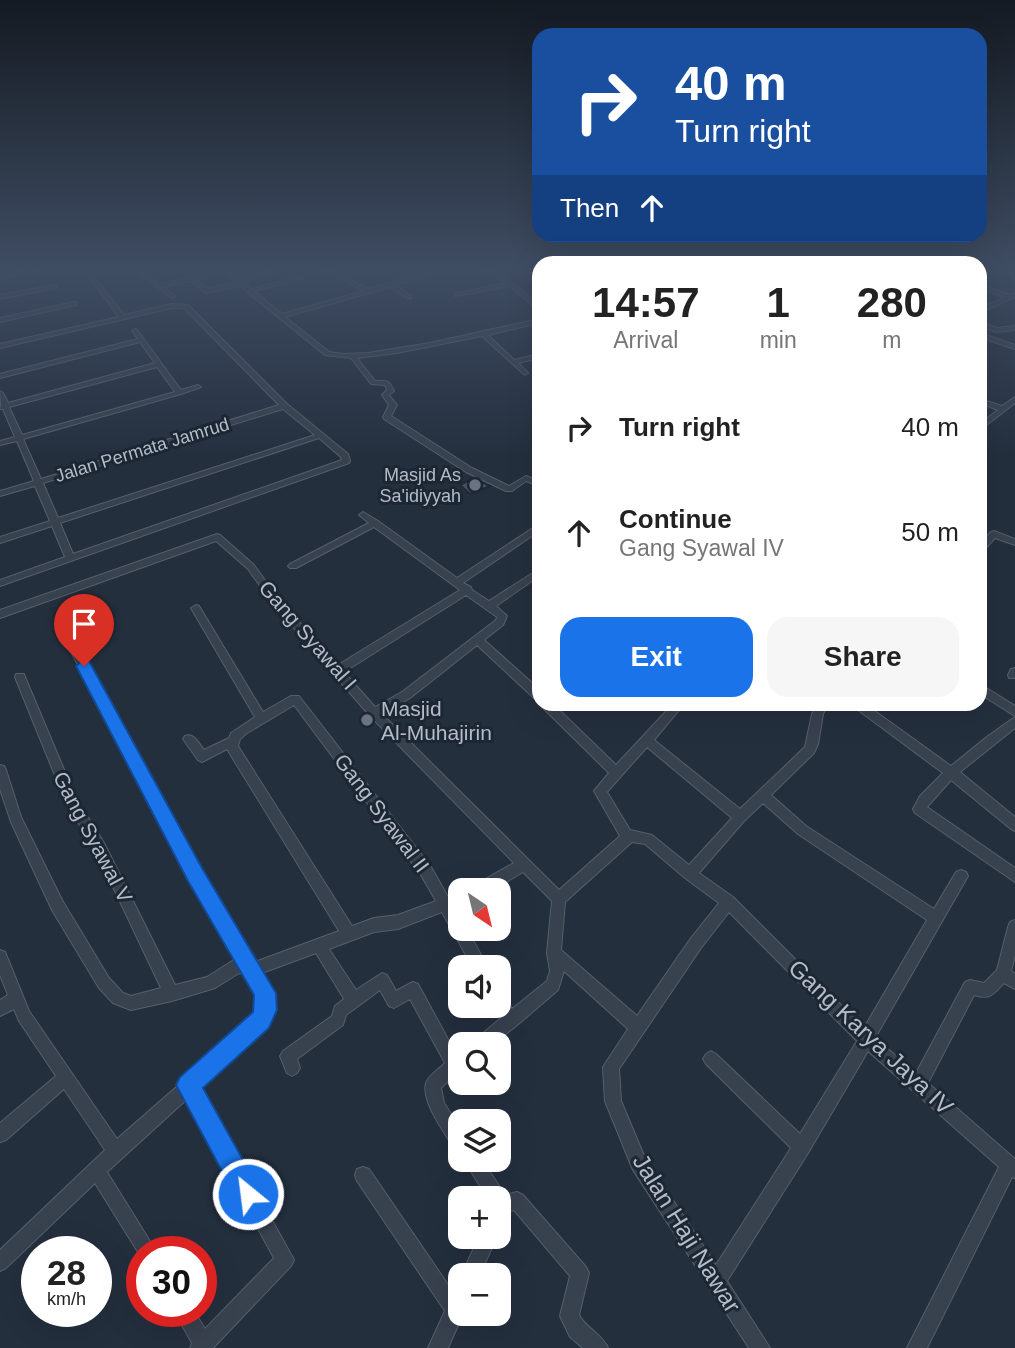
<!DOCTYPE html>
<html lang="en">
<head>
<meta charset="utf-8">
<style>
  body { margin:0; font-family:Helvetica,sans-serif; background:#f6f6f6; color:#222; height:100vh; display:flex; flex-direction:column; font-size:26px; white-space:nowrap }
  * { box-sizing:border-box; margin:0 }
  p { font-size:23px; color:#767676 }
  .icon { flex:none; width:38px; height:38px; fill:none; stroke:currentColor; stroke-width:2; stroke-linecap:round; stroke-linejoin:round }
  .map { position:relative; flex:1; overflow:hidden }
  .drawer { position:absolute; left:532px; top:256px; width:455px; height:455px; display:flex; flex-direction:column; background:#fff; border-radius:21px; box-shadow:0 7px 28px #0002 }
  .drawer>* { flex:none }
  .top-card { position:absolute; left:532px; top:28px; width:455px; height:214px; border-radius:21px; box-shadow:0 7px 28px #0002; background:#1a4fa0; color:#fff; overflow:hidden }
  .needle { width:46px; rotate:145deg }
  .buttons { position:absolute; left:448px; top:878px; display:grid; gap:14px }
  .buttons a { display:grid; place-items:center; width:63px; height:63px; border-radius:14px; background:#fff; box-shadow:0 7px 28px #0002; font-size:35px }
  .speed { position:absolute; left:21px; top:1236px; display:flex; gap:14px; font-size:35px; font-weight:700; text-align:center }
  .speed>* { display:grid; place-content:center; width:91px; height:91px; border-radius:50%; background:#fff; box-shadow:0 7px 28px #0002; line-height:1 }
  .speed small { font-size:18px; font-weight:400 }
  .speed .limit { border:10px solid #d22; background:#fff; color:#111 }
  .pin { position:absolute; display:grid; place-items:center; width:60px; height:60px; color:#fff; margin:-72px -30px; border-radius:50% 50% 50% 0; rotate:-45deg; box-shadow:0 0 7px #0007 }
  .pin .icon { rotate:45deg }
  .me { position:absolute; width:77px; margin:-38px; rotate:331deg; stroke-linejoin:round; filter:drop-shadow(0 0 5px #0008) }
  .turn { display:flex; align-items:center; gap:24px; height:147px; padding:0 28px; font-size:32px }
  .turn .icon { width:91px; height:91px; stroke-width:2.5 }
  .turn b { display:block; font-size:49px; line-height:60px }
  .then { display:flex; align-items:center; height:66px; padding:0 28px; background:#0003; gap:14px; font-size:26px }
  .eta { display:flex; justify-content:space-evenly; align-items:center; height:119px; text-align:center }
  .eta b { font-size:42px; font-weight:700; line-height:49px }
  .cta { display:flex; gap:14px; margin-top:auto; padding:14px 28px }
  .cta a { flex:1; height:80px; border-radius:21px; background:#1a73e8; color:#fff; font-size:28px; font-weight:700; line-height:80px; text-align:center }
  .cta a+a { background:#f6f6f6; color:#222 }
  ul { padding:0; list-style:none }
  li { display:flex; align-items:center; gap:21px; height:105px; padding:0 28px }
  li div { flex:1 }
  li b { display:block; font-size:26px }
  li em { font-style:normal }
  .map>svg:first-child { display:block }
</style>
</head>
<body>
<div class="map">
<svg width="1015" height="1348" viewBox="0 0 1015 1348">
  <rect width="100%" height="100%" fill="#242f3e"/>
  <path fill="#455162" stroke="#1f2835" stroke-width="2" d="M 473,478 L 490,486 L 470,494 L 460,485 Z"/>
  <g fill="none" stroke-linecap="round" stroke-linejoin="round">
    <g stroke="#565f6c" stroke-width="2">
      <g id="street">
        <path d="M 33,268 L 44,268 L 0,279 L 0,275 Z"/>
        <path d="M 82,268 L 87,268 L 124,315 L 172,304 L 188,305 L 287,404 L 348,454 L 350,461 L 349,463 L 0,586 L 0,580 L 65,557 L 52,526 L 0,543 L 0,537 L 50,521 L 35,486 L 0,496 L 0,491 L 34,481 L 17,441 L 0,445 L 0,441 L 15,437 L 3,409 L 0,409 L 1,405 L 0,391 L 3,393 L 8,403 L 155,363 L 140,342 L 0,378 L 0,374 L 138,339 L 132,331 L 135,329 L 137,330 L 181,390 L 198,385 L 201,387 L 181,394 L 23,439 L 41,479 L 279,405 L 184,308 L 172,308 L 0,348 L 0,344 L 119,317 ZM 157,367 L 175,392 L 22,435 L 9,407 ZM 283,409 L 315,435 L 58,518 L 43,483 ZM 319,438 L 341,457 L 342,460 L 73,554 L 60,523 Z"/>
        <path d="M 131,268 L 137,268 L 159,284 L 204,275 L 204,277 L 195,279 L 207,289 L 236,283 L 220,268 L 226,268 L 240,280 L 280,268 L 289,268 L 243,282 L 251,289 L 304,276 L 304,278 L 254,291 L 282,314 L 363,291 L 322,268 L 328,268 L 368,289 L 442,268 L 451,268 L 395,285 L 411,296 L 411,298 L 407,298 L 390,287 L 285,317 L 329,352 L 343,354 L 368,353 L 430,343 L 539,319 L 539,323 L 488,335 L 514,360 L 539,354 L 539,358 L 518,363 L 528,373 L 525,375 L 482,336 L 397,353 L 357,358 L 375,381 C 388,381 388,379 394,391 L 389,395 L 397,405 L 391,416 L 472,468 L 509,486 L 526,476 L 539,481 L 539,486 L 526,481 L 512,491 L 506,491 L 466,472 L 384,419 L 383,417 L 389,405 L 382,395 L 387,390 L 385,385 L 371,384 L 351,358 L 325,355 L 240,286 L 206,293 L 190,281 L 163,287 L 174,295 L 175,296 L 172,298 Z"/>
        <path d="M 483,268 C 501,268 525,294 539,306 L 539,311 L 510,286 L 455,296 L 455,294 L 506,283 Z"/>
        <path d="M 1005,268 L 1010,268 L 1015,274 L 1015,279 Z"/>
        <path d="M 54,285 L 56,286 L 56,288 L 0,299 L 0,295 Z"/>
        <path d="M 980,285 L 1010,295 L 1015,293 L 1015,297 L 980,313 L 980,309 L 1005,297 L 980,289 Z"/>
        <path d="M 74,302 L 76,303 L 76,305 L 0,322 L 0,318 Z"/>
        <path d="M 980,322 L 997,328 L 1015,326 L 1015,330 L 996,332 L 980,326 Z"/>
        <path d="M 980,333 L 1015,345 L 1015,349 L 980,337 Z"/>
        <path d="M 1015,397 L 1015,403 L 980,430 L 980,424 L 998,410 L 980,403 L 980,399 L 1002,406 Z"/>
        <path d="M 363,512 L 378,521 L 457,578 L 539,524 L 539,531 L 463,583 L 471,587 L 472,590 L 489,601 L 539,569 L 539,576 L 496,606 L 507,616 L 503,625 L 484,640 L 539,689 L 539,700 L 535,699 L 477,645 L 410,698 L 382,714 L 559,890 L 620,836 L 594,791 L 609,773 L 542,707 L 541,704 L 553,704 L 616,765 L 673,704 L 684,704 L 654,740 L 740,809 L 805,747 L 812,714 L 817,704 L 828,704 L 823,714 L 818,744 L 814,753 L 771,795 L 806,826 L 934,909 L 956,872 L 961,870 L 966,872 L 968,876 L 875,1038 L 916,1073 L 965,982 L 970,980 L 984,983 L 997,970 L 1008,927 L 1010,922 L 1015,920 L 1015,955 L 1011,971 L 1015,974 L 1015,989 L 1004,983 C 992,995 991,1000 974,995 L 928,1083 L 1015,1159 L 1015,1178 L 1012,1177 L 927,1348 L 907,1348 L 999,1167 L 868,1051 L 808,1153 L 727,1281 L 770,1348 L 749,1348 L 633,1170 L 605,1101 L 603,1067 L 628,1029 L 564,971 L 558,990 L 516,1026 L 492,1045 L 472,1045 L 475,1040 L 501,1018 L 495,1006 L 499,1006 L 499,992 L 504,994 L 512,1009 L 547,981 L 550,971 L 547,953 L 552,901 L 523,872 L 491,891 L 471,891 L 473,886 L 514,863 L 370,716 L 273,604 L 248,569 L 216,541 L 0,618 L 0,610 L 217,534 L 220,535 L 254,565 L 279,600 L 338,665 L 460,590 L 374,527 L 296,568 L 290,568 L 288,566 L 290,564 L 369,523 L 359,515 ZM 466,595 L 497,617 L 496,620 L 402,692 L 375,707 L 344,672 ZM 647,747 L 732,818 L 689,865 L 652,835 L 630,830 L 607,792 ZM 763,803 L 798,834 L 927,920 L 864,1028 L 733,897 L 699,873 L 744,821 ZM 632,842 L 645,844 L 685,878 L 719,903 L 691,938 L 637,1016 L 561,950 L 565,902 ZM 729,912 L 857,1041 L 800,1134 L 716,1054 L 711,1051 L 706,1054 L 703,1059 L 706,1064 L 791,1148 L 716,1265 L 645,1158 L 621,1101 L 619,1069 L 701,948 Z"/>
        <path d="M 994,531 L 1015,539 L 1015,545 L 995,538 L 983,551 L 980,552 L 980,544 L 991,532 Z"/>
        <path d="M 196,605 L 199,606 L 263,712 L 291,696 L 299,696 L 431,867 L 448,897 L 460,892 L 460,906 L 454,908 L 460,918 L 460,929 L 467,929 L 488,968 L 473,968 L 442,912 L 398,929 L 374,932 L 329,949 L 356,990 L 382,973 L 387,975 L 396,991 L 413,982 L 418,984 L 456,1054 L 460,1052 L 460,1070 L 441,1088 L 444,1103 L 460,1128 L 460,1150 L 454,1148 C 445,1133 421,1102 426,1083 C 428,1076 439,1069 445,1063 L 410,999 L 394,1008 L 389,1006 L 380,990 L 346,1015 L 343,1025 L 297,1059 L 300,1068 L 297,1073 L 292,1076 L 287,1073 L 280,1056 L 283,1051 L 332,1016 L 335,1006 L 344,999 L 316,953 L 262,973 C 267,982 273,993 273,1004 C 272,1031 219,1070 199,1088 L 294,1260 L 291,1266 L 213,1348 L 190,1348 L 192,1343 L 174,1311 L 194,1311 L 205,1329 L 274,1258 L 187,1099 L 107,1172 L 156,1251 L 142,1251 L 141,1257 L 95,1183 L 6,1268 L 0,1271 L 0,1250 L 105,1150 L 64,1089 L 6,1140 L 0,1142 L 0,1123 L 56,1076 L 19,1021 L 14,1009 L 0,1016 L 0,1000 L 8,995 L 0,975 L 0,950 L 5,952 L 29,1011 L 117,1139 L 181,1083 L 182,1079 L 187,1078 C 202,1064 255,1024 258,1007 C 260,995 253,985 247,975 L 239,973 L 215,988 L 172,1001 L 131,1010 L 113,1003 L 99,988 L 52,910 L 11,822 L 0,789 L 0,765 L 4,766 L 6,770 L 21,817 L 62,900 L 109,978 L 123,993 L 131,996 L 161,988 L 96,851 L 67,805 L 15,677 L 16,674 L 24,674 L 25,677 L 76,798 L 104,843 L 175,985 L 207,977 L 237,958 L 191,878 L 68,646 L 69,643 L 77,643 L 201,870 L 255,962 L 339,931 L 227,749 L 202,762 L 198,760 L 183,739 L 185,736 C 194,732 199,744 204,750 L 229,738 L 231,733 L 255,717 L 191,608 ZM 294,705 L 421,875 L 436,901 L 398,915 L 374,918 L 352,926 L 238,746 L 240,739 L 247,733 Z"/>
        <path d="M 1015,668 L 1015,678 L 1009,678 L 1008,675 L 1011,669 Z"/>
        <path d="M 980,684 L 1015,706 L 1015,716 L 980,694 Z"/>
        <path d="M 853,704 L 865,704 L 951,766 L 988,736 L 1015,717 L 1015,728 L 960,772 L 1015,817 L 1015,831 L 1011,829 L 951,780 L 927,807 L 1015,868 L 1015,882 L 915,813 L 913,809 L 920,796 L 943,773 L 854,707 Z"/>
        <path d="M 464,1160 L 482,1160 L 505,1195 L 517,1192 L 523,1195 L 586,1267 L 589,1273 L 579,1315 C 586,1328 602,1334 608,1348 L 583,1348 L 570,1337 L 560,1316 L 570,1276 L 514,1210 L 503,1213 L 499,1211 L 499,1199 L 488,1199 Z"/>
        <path d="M 363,1167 L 369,1169 L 453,1292 L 460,1289 L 460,1314 L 463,1314 L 448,1348 L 428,1348 L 445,1311 L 357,1181 L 355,1175 L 357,1169 Z"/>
        <path d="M 479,1237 L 497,1237 L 479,1276 L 461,1276 Z"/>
      </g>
    </g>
    <use href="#street" fill="#38414e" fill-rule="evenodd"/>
  </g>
  <linearGradient id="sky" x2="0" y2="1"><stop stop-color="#141a22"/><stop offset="0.59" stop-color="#3f4d63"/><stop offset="1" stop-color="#3f4d63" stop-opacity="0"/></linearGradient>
  <rect width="1015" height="457" fill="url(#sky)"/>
  <path fill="#1a73e8" stroke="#114b97" stroke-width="2" d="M 84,659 L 89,661 L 202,868 L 276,993 L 277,1010 L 269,1028 L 203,1088 L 262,1194 L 258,1203 L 248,1207 L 239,1203 L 176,1085 L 180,1077 L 253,1012 L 254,995 L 188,881 L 76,666 Z"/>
  <g fill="#6b7280" stroke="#1d2633" stroke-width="2.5">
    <circle cx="475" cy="485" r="7"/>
    <circle cx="367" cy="720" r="7"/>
  </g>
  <g text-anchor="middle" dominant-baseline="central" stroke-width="6" stroke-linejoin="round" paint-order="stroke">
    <g font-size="18" fill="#b4bcc9" stroke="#1d2633">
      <text transform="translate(142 450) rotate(-17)">Jalan Permata Jamrud</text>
    </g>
    <g font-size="18" fill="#b4bcc9" stroke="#1d2633" text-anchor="end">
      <text x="461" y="475">Masjid As<tspan x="461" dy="21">Sa'idiyyah</tspan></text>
    </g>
    <g font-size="21" fill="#b4bcc9" stroke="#1d2633">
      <text transform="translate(308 635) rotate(49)">Gang Syawal I</text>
      <text transform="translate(382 813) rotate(53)">Gang Syawal II</text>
      <text transform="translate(93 837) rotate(62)">Gang Syawal V</text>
    </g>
    <g font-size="21" fill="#b4bcc9" stroke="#1d2633" text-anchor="start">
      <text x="381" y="708">Masjid<tspan x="381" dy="24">Al-Muhajirin</tspan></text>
    </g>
    <g font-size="24" fill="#b4bcc9" stroke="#1d2633">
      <text transform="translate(871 1037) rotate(43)">Gang Karya Jaya IV</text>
      <text transform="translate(687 1233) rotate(58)">Jalan Haji Nawar</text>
    </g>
  </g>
</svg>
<div class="buttons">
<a><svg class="needle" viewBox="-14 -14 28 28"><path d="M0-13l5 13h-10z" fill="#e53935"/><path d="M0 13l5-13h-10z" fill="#767676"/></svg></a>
<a><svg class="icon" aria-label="sound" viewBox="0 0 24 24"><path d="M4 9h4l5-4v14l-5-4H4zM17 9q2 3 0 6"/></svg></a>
<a><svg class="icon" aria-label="search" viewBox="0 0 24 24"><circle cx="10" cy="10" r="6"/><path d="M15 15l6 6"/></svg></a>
<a><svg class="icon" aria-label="layers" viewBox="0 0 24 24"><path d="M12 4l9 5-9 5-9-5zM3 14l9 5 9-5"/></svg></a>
<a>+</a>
<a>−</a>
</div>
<div class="speed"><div>28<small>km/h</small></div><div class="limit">30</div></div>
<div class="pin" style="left:84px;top:666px;background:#d93025"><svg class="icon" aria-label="arrive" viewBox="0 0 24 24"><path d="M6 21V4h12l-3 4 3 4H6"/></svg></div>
<svg class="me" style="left:248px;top:1194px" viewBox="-20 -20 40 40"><circle r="17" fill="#1a73e8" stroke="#fff" stroke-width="3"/><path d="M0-11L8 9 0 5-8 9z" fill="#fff"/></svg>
<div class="top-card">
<div class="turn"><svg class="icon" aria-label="right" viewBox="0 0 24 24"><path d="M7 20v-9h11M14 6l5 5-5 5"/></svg><div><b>40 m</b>Turn right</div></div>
<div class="then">Then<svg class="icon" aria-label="ahead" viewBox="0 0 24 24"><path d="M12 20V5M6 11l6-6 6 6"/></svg></div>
</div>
<section class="drawer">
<div class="eta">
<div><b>14:57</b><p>Arrival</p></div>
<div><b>1</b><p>min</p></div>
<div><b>280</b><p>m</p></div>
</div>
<ul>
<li><svg class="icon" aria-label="right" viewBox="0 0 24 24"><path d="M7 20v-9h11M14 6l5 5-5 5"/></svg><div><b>Turn right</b></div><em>40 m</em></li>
<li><svg class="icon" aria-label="ahead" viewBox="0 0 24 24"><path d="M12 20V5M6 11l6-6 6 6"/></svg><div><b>Continue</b><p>Gang Syawal IV</p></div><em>50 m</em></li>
</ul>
<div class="cta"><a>Exit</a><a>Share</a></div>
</section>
</div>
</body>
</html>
